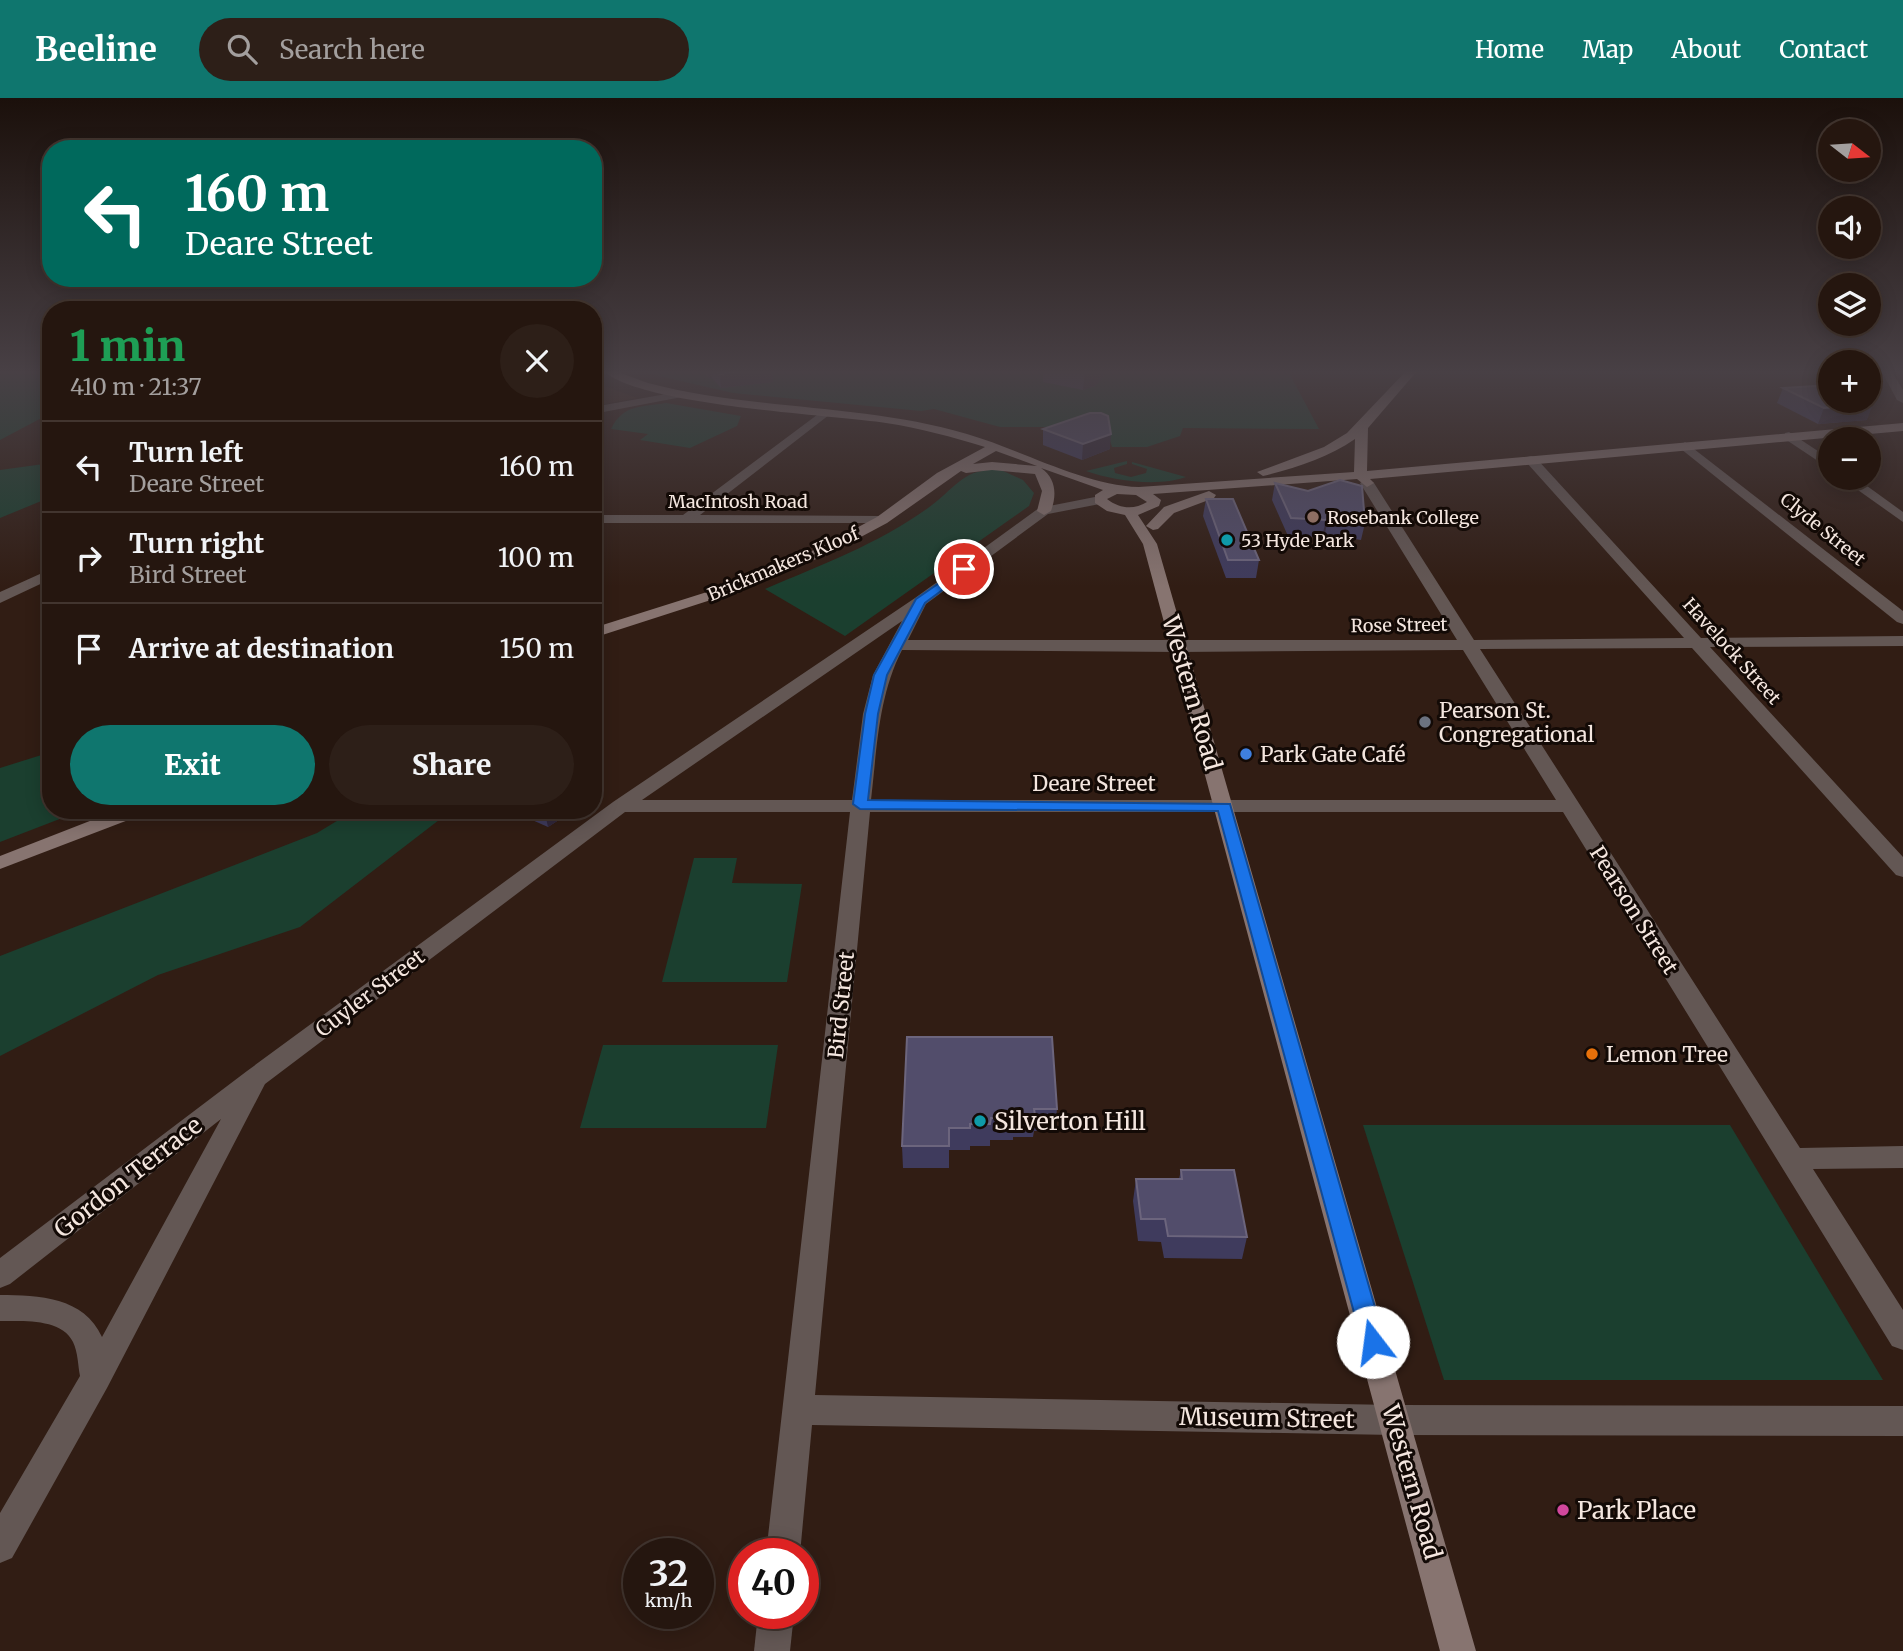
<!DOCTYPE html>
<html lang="en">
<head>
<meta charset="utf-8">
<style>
  body { margin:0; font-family:Merriweather,serif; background:#2d1f18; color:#f1f3f6; height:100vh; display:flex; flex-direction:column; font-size:26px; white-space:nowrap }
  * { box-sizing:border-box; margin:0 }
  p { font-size:23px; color:#a39f9e }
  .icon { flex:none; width:38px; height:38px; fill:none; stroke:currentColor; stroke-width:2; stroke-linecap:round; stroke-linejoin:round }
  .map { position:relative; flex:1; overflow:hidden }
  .sheet { position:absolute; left:42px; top:203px; width:560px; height:518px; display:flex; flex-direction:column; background:#25160f; border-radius:28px; box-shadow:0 4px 18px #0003,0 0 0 2px #42352f }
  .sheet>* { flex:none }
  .top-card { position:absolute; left:42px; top:42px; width:560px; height:147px; border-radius:28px; box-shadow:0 4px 18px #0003,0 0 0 2px #42352f; background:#00695c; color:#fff; overflow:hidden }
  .needle { width:46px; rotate:107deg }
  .buttons { position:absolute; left:1818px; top:21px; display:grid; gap:14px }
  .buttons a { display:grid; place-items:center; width:63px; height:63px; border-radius:50%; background:#25160f; box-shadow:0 4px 18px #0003,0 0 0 2px #42352f; font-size:35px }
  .speed { position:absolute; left:623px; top:1440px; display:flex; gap:14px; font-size:35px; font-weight:700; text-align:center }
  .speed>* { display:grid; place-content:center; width:91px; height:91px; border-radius:50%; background:#25160f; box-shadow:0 4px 18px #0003,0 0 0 2px #42352f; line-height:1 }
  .speed small { font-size:18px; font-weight:400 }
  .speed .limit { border:10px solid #d22; background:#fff; color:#111 }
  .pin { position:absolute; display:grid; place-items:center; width:60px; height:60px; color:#fff; margin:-30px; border:4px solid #fff; border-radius:50%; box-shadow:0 2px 7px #0007 }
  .me { position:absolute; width:77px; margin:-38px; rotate:345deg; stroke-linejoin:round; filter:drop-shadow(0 0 5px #0008) }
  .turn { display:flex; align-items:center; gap:24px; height:147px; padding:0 28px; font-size:32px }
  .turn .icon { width:91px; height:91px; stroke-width:2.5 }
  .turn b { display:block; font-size:49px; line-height:60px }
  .round { display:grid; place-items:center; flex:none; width:74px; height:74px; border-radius:37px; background:#2d1f18 }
  .overview { display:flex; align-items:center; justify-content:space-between; height:119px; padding:0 28px }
  h1 { font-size:42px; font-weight:800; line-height:52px; color:#1e9e55 }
  .button { display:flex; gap:14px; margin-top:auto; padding:14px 28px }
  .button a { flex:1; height:80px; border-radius:42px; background:#0f766e; color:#fff; font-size:28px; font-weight:800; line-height:80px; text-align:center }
  .button a+a { background:#2d1f18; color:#f1f3f6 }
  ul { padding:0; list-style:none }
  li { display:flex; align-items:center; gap:21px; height:91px; padding:0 28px; border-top:2px solid #42352f }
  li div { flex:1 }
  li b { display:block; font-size:26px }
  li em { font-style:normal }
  header { display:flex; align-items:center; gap:42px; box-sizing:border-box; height:98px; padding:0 35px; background:#0f766e; color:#fff }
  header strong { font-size:33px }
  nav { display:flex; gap:38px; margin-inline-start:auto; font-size:24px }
  .search { width:490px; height:63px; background:#2d1f18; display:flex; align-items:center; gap:18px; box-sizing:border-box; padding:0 24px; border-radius:38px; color:#a39f9e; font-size:26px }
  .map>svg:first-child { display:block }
</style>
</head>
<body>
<header>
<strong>Beeline</strong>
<div class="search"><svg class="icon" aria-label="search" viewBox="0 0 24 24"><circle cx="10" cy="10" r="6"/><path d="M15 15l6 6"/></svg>Search here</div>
<nav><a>Home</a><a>Map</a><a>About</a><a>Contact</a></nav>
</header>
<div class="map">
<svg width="1903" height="1553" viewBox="0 0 1903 1553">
  <rect width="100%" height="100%" fill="#311d14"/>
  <path fill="#3e2417" d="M 593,283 L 596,285 L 637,300 L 593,308 Z"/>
  <g fill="#1b3f2f">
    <path d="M 0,272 L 51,272 L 51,315 L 0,342 Z"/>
    <path d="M 642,272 L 1337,272 L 1288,273 L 1319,331 L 1183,330 L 1180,338 L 1147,349 L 1112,349 L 1106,329 L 1000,329 L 934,311 L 921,313 L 733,295 L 659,278 Z"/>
    <path d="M 666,305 L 741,318 L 737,328 L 690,350 L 640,342 L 648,336 L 611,331 C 623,306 642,309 666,305 Z"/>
    <path d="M 1127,363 L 1127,366 L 1114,370 L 1115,375 L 1131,379 L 1146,375 L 1147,371 L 1132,366 L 1132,364 L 1186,379 C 1158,389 1114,383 1086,373 Z"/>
    <path d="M 51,365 L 51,399 L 0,420 L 0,372 Z"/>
    <path d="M 1001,372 L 1023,382 L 1034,395 L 1029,408 L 845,538 L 765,491 C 821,467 878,446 928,410 C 956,390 963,369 1001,372 Z"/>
    <path d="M 51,654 L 51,712 L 83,712 L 0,744 L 0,670 Z"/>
    <path d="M 355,712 L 452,712 L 300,829 L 158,877 L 0,958 L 0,858 L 317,735 Z"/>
    <path d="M 694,760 L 737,760 L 732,785 L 802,786 L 787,884 L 662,884 Z"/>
    <path d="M 603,947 L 778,947 L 766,1030 L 580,1030 Z"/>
    <path d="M 1363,1027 L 1730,1027 L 1883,1282 L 1444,1282 Z"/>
  </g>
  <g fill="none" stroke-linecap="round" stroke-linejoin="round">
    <g fill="#635754" fill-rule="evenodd">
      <path d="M 1881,272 L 1891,272 L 1903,292 L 1903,305 L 1897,302 Z"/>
      <path d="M 683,293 L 689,296 L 687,298 L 593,316 L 593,309 Z"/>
      <path d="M 825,311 L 831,315 L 829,317 L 700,417 L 882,418 L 887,419 L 887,425 L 593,425 L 593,417 L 683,417 Z"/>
      <path d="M 1789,334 L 1830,361 L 1830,371 L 1785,341 L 1785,335 Z"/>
      <path d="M 1685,344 L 1903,513 L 1903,526 L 1897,524 L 1681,351 L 1679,348 Z"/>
      <path d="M 1531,358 L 1535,359 L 1701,540 L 1903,538 L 1903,548 L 1710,549 L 1903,759 L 1903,779 L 1896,777 L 1692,550 L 1480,551 L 1800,1050 L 1903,1048 L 1903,1070 L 1813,1071 L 1903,1212 L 1903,1252 L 1892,1248 L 1563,714 L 870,714 L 815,1297 L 1394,1307 L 1903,1308 L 1903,1338 L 1394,1337 L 812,1327 L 800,1456 L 766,1456 L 850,714 L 625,714 L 265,986 L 107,1290 L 12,1460 L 0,1465 L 0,1415 L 80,1278 C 78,1268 78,1254 73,1244 C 62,1220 22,1223 0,1223 L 0,1197 C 39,1197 84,1199 102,1239 L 221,1021 L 10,1186 L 0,1190 L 0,1160 L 247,973 L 613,704 L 915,500 L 1039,410 L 1100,398 L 1107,402 L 1105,405 L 1048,416 L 926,506 L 908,542 L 1457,542 L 1360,385 L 1367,381 L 1374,385 L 1474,542 L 1684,540 L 1527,365 L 1527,359 ZM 902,523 L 873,577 L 863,616 L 852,702 L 642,702 ZM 902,552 L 1179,554 L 1463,552 L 1556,702 L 871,702 C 877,651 878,599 902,552 Z"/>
      <path d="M 1841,380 L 1856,380 L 1903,414 L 1903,424 Z"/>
      <path d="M 51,471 L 51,481 L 0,505 L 0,494 Z"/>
      <path d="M 758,1516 L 794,1516 L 790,1553 L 754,1553 Z"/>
    </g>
    <g fill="#877470" fill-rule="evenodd">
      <path d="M 603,272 C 619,272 632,280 648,285 C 667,290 686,294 705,297 C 792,311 882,311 967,336 C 1022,352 1083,387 1139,389 L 1354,374 L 1355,341 C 1328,360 1295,370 1263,378 L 1257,374 L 1324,349 L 1347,335 L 1407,272 L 1418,272 L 1368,330 L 1367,373 L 1903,325 L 1903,333 L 1370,381 L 1374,385 L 1367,389 L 1357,381 L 1153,396 L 1161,402 L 1159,408 L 1138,417 L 1157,446 L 1476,1553 L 1440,1553 L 1143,446 L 1125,417 L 1107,413 L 1095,405 L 1095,397 L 1103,392 L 1041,370 C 1056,380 1057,397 1051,413 L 1044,417 L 1037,413 L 1042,393 L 1035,376 L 992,372 L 966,375 L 961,373 L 887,425 L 829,456 L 717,500 L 593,540 L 593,530 L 707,494 L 819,450 L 877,419 L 937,375 L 985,349 C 952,339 920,330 886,325 C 830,317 636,307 603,272 ZM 996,353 L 1037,368 L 992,364 L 973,366 ZM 1117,396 L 1136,397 L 1147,404 C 1134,412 1120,411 1107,401 Z"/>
      <path d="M 1209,393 L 1216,397 L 1214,400 L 1174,415 L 1158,431 L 1153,432 L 1146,428 L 1164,409 Z"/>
      <path d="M 118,712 L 147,712 L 144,716 L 0,771 L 0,758 Z"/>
    </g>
  </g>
  <g fill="#3f3b5d">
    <path d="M 702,272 L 772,272 L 773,284 L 721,290 L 712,280 L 709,280 Z"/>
    <path d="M 1043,272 L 1109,272 L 1095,288 L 1083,292 L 1043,284 Z"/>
    <path d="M 1783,290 L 1867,322 L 1818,326 L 1777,305 Z"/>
    <path d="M 1043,331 L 1110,351 L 1082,362 L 1043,347 Z"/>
    <path d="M 1275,385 L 1365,425 L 1361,442 L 1325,436 L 1322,439 L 1288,438 L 1272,402 Z"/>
    <path d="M 1206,401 L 1259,462 L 1256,480 L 1226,480 L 1203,418 Z"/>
    <path d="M 522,712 L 574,712 L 548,729 L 523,718 Z"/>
    <path d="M 907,939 L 1057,1011 L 1055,1033 L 1034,1033 L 1033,1039 L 1013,1039 L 1013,1042 L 990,1042 L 990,1048 L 970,1048 L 970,1052 L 949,1052 L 949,1070 L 903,1070 L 902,1048 Z"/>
    <path d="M 1181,1072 L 1247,1139 L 1242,1161 L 1164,1160 L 1161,1144 L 1138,1143 L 1133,1103 L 1136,1081 L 1179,1081 Z"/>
  </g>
  <g fill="#31273a">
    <path d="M 708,272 L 711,272 L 712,280 L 709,280 Z"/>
    <path d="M 751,272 L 772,272 L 773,284 L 721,290 L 720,276 Z"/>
    <path d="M 1085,272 L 1109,272 L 1095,288 L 1083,292 Z"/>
    <path d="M 1873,306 L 1867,322 L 1818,326 L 1824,310 Z"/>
    <path d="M 1111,336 L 1110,351 L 1082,362 L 1083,346 Z"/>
    <path d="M 1328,418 L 1325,436 L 1322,439 L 1326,422 Z"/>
    <path d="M 549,712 L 574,712 L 548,729 L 545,715 Z"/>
  </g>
  <g fill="#524d6b" stroke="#6c657d" stroke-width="2">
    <path d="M 716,272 L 751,272 L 720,276 Z"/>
    <path d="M 1830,287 L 1830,303 L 1865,303 L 1873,306 L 1824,310 L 1783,290 Z"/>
    <path d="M 1090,315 L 1101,315 L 1108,318 L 1111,336 L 1083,346 L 1043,331 Z"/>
    <path d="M 1340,382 L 1362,388 L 1365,425 L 1328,418 L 1326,422 L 1291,420 L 1275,385 L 1308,393 Z"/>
    <path d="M 1206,401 L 1233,401 L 1259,462 L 1228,462 Z"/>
    <path d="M 907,939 L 1052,939 L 1057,1011 L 1034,1011 L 1035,1017 L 1014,1017 L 1014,1020 L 991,1020 L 990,1026 L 970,1026 L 970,1030 L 949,1030 L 949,1048 L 902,1048 Z"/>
    <path d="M 1181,1072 L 1234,1072 L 1247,1139 L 1168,1138 L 1165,1121 L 1141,1121 L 1136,1081 L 1182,1081 Z"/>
  </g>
  <linearGradient id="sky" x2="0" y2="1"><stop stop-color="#1b100b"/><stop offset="0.56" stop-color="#484045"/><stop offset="1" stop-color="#484045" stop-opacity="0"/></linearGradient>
  <rect width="1903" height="489" fill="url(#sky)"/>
  <path fill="#1a73e8" stroke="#114b97" stroke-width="2" d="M 964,468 L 969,471 L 968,473 L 925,505 L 887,577 L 878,616 L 868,702 L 1230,706 L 1385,1244 L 1381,1252 L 1373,1255 L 1365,1252 L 1362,1244 L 1218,713 L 860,711 L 853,706 L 865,616 L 874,577 L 916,501 Z"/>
  <circle fill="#8d6e63" stroke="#130a06" stroke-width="2.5" cx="1313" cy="419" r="7"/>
  <g fill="#0f9aa8" stroke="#130a06" stroke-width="2.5">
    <circle cx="1227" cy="442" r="7"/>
    <circle cx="980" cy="1023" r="7"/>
  </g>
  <circle fill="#6b7280" stroke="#130a06" stroke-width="2.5" cx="1425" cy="624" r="7"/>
  <circle fill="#3f7fe0" stroke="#130a06" stroke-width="2.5" cx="1246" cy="656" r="7"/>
  <circle fill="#e8710a" stroke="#130a06" stroke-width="2.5" cx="1592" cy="956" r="7"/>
  <circle fill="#d1479c" stroke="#130a06" stroke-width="2.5" cx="1563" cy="1412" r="7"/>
  <g text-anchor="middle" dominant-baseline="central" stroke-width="6" stroke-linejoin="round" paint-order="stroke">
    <g font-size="18" fill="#f4e6df" stroke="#130a06">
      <text x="738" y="403">MacIntosh Road</text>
      <text transform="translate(1823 431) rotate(39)">Clyde Street</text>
      <text transform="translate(783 466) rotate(-23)">Brickmakers Kloof</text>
      <text transform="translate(1399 527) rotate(-1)">Rose Street</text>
      <text transform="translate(1732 553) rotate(48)">Havelock Street</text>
    </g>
    <g font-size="18" fill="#f4e6df" stroke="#130a06" text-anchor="start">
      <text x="1327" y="419">Rosebank College</text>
      <text x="1241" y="442">53 Hyde Park</text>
    </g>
    <g font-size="21" fill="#f4e6df" stroke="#130a06" text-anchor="start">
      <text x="1439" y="612">Pearson St.<tspan x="1439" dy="24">Congregational</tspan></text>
      <text x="1260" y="656">Park Gate Café</text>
      <text x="1606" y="956">Lemon Tree</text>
    </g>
    <g font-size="21" fill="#f4e6df" stroke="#130a06">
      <text x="1094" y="685">Deare Street</text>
      <text transform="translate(1634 812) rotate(58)">Pearson Street</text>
      <text transform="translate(370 895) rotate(-37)">Cuyler Street</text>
      <text transform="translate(841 907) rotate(-84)">Bird Street</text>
    </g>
    <g font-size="24" fill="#f4e6df" stroke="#130a06">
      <text transform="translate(1192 595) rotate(74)">Western Road</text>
      <text transform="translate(128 1079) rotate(-38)">Gordon Terrace</text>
      <text transform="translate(1267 1320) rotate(1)">Museum Street</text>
      <text transform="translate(1412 1384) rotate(74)">Western Road</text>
    </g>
    <g font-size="24" fill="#f4e6df" stroke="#130a06" text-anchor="start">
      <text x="994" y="1023">Silverton Hill</text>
      <text x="1577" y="1412">Park Place</text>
    </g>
  </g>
</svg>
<div class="buttons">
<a><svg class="needle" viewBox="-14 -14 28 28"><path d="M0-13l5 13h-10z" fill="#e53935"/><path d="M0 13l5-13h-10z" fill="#a39f9e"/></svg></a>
<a><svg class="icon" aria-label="sound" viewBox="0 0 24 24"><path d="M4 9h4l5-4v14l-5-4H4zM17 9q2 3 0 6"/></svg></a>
<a><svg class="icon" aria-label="layers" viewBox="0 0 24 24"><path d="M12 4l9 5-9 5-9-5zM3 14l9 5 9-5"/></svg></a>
<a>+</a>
<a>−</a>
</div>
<div class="speed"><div>32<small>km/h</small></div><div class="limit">40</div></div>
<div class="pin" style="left:964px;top:471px;background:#d93025"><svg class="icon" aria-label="arrive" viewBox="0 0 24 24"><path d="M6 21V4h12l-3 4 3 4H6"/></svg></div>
<svg class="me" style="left:1373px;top:1244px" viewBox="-20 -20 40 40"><circle r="19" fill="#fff"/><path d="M0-13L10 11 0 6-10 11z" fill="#1a73e8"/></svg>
<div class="top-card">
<div class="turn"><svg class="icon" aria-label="left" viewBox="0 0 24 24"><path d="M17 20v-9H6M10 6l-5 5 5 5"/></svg><div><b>160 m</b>Deare Street</div></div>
</div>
<section class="sheet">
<div class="overview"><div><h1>1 min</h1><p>410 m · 21:37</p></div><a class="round"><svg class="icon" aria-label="close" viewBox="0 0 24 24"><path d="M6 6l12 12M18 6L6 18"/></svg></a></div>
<ul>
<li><svg class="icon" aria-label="left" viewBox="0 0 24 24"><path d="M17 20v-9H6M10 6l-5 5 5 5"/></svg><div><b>Turn left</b><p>Deare Street</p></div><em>160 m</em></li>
<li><svg class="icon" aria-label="right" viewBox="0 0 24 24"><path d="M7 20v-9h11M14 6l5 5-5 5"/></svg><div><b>Turn right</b><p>Bird Street</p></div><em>100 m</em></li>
<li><svg class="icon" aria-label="arrive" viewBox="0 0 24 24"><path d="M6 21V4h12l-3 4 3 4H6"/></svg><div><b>Arrive at destination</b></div><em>150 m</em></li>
</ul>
<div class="button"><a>Exit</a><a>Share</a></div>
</section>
</div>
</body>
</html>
